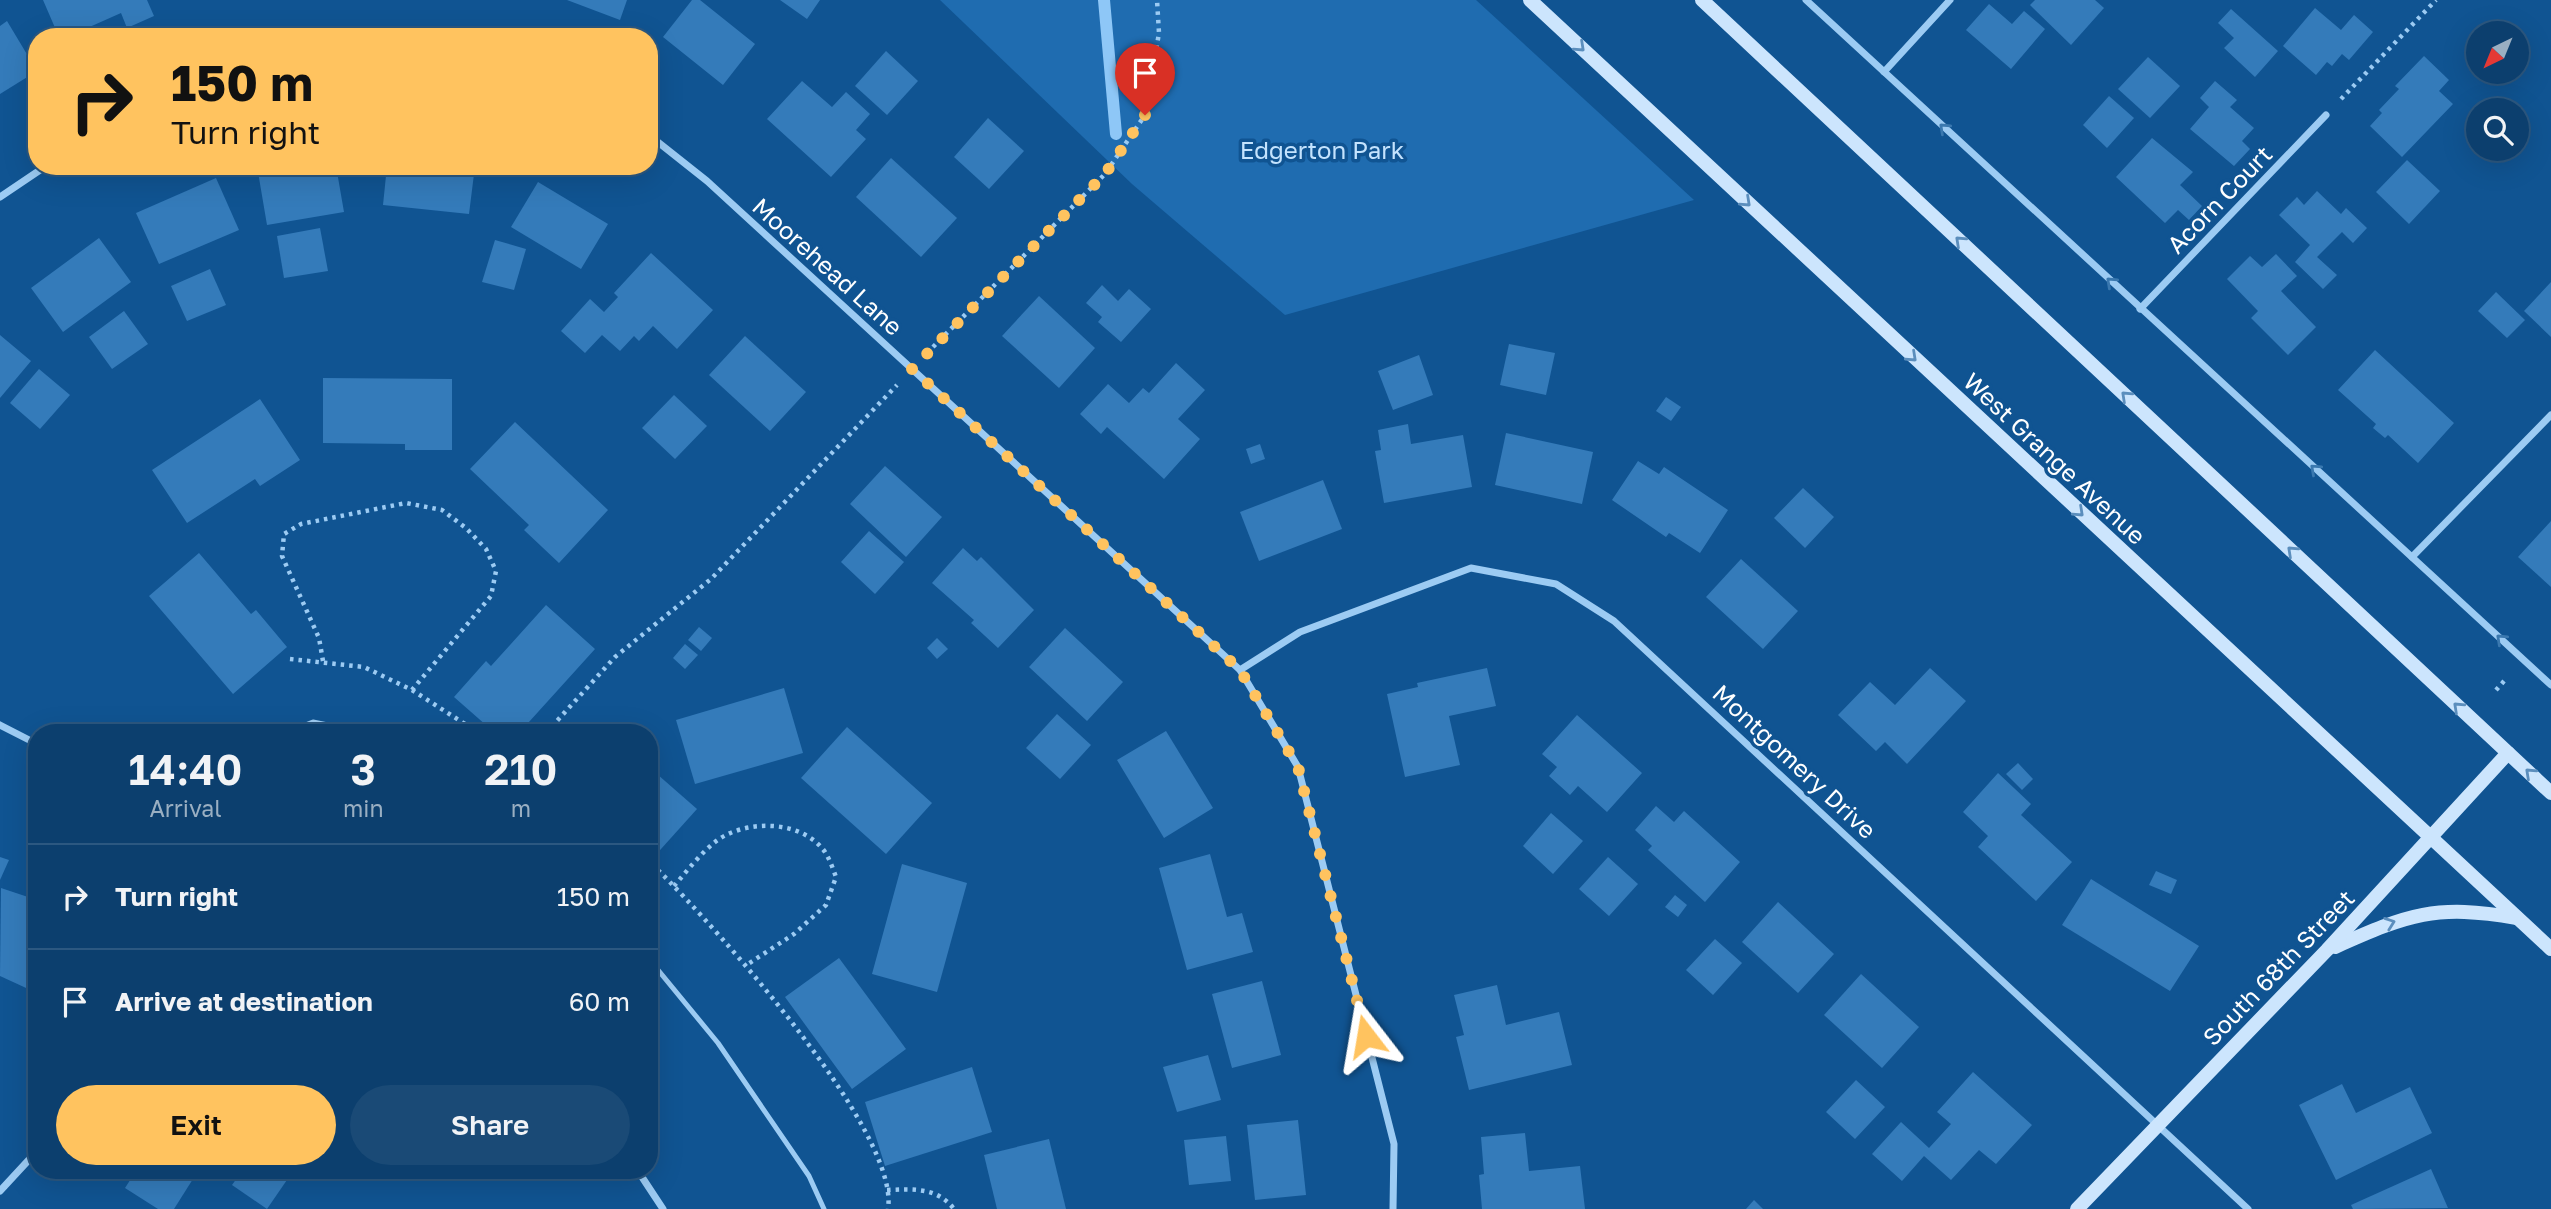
<!DOCTYPE html>
<html lang="en">
<head>
<meta charset="utf-8">
<style>
  body { margin:0; font-family:"Golos Text",sans-serif; background:#1a4a76; color:#f1f3f6; height:100vh; display:flex; flex-direction:column; font-size:26px; white-space:nowrap }
  * { box-sizing:border-box; margin:0 }
  p { font-size:23px; color:#9aafc2 }
  .icon { flex:none; width:38px; height:38px; fill:none; stroke:currentColor; stroke-width:2; stroke-linecap:round; stroke-linejoin:round }
  .map { position:relative; flex:1; overflow:hidden }
  .sheet { position:absolute; left:28px; top:724px; width:630px; height:455px; display:flex; flex-direction:column; background:#0c3f6e; border-radius:28px; box-shadow:0 7px 28px #0002,0 0 0 2px #2c5881 }
  .sheet>* { flex:none }
  .banner { position:absolute; left:28px; top:28px; width:630px; height:147px; border-radius:28px; box-shadow:0 7px 28px #0002,0 0 0 2px #2c5881; background:#ffc35f; color:#111; overflow:hidden }
  .needle { width:46px; rotate:223deg }
  .tools { position:absolute; left:2466px; top:21px; display:grid; gap:14px }
  .tools a { display:grid; place-items:center; width:63px; height:63px; border-radius:50%; background:#0c3f6e; box-shadow:0 7px 28px #0002,0 0 0 2px #2c5881; font-size:35px }
  .pin { position:absolute; display:grid; place-items:center; width:60px; height:60px; color:#fff; margin:-72px -30px; border-radius:50% 50% 50% 0; rotate:-45deg; box-shadow:0 0 7px #0007 }
  .pin .icon { rotate:45deg }
  .me { position:absolute; width:77px; margin:-38px; rotate:346deg; stroke-linejoin:round; filter:drop-shadow(0 0 5px #0008) }
  .turn { display:flex; align-items:center; gap:24px; height:147px; padding:0 28px; font-size:32px }
  .turn .icon { width:91px; height:91px; stroke-width:2.5 }
  .turn b { display:block; font-size:49px; line-height:60px }
  .eta { display:flex; justify-content:space-evenly; align-items:center; height:119px; text-align:center }
  .eta b { font-size:42px; font-weight:600; line-height:49px }
  .button { display:flex; gap:14px; margin-top:auto; padding:14px 28px }
  .button a { flex:1; height:80px; border-radius:42px; background:#ffc35f; color:#111; font-size:28px; font-weight:600; line-height:80px; text-align:center }
  .button a+a { background:#1a4a76; color:#f1f3f6 }
  ul { padding:0; list-style:none }
  li { display:flex; align-items:center; gap:21px; height:105px; padding:0 28px; border-top:2px solid #2c5881 }
  li div { flex:1 }
  li b { display:block; font-size:26px }
  li em { font-style:normal }
  .map>svg:first-child { display:block }
</style>
</head>
<body>
<div class="map">
<svg width="2551" height="1209" viewBox="0 0 2551 1209">
  <rect width="100%" height="100%" fill="#105492"/>
  <path fill="#1f6cb0" d="M 940,0 L 1476,0 L 1694,200 L 1285,315 L 1132,184 Z"/>
  <g fill="none" stroke-linecap="round" stroke-linejoin="round">
    <path stroke="#8ec7f7" stroke-width="12" d="M 1104,0 L 1116,134"/>
  </g>
  <g fill="#347bba">
    <path d="M 43,0 L 147,0 L 154,16 L 127,28 L 121,13 L 67,37 L 59,37 Z"/>
    <path d="M 567,0 L 627,0 L 620,20 Z"/>
    <path d="M 692,0 L 700,0 L 755,44 L 723,85 L 663,37 Z"/>
    <path d="M 780,0 L 820,0 L 807,19 Z"/>
    <path d="M 2035,0 L 2095,0 L 2104,8 L 2071,45 L 2030,5 Z"/>
    <path d="M 1989,4 L 2012,24 L 2024,11 L 2045,29 L 2011,69 L 1966,30 Z"/>
    <path d="M 2315,8 L 2341,30 L 2354,15 L 2373,32 L 2349,60 L 2342,54 L 2332,66 L 2327,62 L 2316,75 L 2283,46 Z"/>
    <path d="M 2231,9 L 2278,51 L 2255,77 L 2224,48 L 2234,38 L 2218,23 Z"/>
    <path d="M 7,21 L 37,71 L 0,94 L 0,26 Z"/>
    <path d="M 886,51 L 918,81 L 887,115 L 855,86 Z"/>
    <path d="M 2424,56 L 2449,80 L 2439,91 L 2453,104 L 2402,157 L 2370,126 L 2382,113 L 2379,110 L 2399,89 L 2395,86 Z"/>
    <path d="M 2148,57 L 2180,86 L 2150,118 L 2118,89 Z"/>
    <path d="M 802,81 L 832,107 L 846,92 L 870,114 L 856,130 L 866,139 L 831,177 L 767,119 Z"/>
    <path d="M 2215,81 L 2237,100 L 2230,107 L 2254,128 L 2242,141 L 2250,149 L 2234,166 L 2190,129 L 2209,107 L 2200,98 Z"/>
    <path d="M 2109,96 L 2134,118 L 2107,148 L 2083,125 Z"/>
    <path d="M 988,118 L 1024,151 L 989,189 L 954,157 Z"/>
    <path d="M 2152,138 L 2193,172 L 2180,185 L 2202,206 L 2189,220 L 2178,210 L 2165,223 L 2116,177 Z"/>
    <path d="M 891,158 L 957,218 L 921,257 L 856,197 Z"/>
    <path d="M 2407,160 L 2440,191 L 2409,224 L 2376,192 Z"/>
    <path d="M 276,166 L 336,166 L 344,212 L 267,225 L 258,172 L 277,169 Z"/>
    <path d="M 387,166 L 475,166 L 469,214 L 383,205 Z"/>
    <path d="M 216,178 L 239,230 L 159,264 L 136,213 Z"/>
    <path d="M 538,182 L 608,224 L 581,269 L 511,227 Z"/>
    <path d="M 2317,191 L 2341,214 L 2346,208 L 2367,228 L 2353,243 L 2342,232 L 2317,257 L 2337,275 L 2323,289 L 2295,262 L 2310,245 L 2279,215 L 2297,197 L 2304,205 Z"/>
    <path d="M 320,228 L 328,271 L 284,278 L 277,236 Z"/>
    <path d="M 99,238 L 131,282 L 63,332 L 31,288 Z"/>
    <path d="M 495,240 L 526,249 L 514,290 L 482,282 Z"/>
    <path d="M 651,253 L 713,310 L 677,349 L 653,326 L 639,341 L 634,336 L 620,351 L 602,335 L 585,353 L 561,331 L 590,299 L 604,312 L 618,297 L 614,293 Z"/>
    <path d="M 2276,254 L 2297,276 L 2281,291 L 2316,327 L 2288,355 L 2251,318 L 2258,311 L 2227,279 L 2250,256 L 2262,267 Z"/>
    <path d="M 210,269 L 226,305 L 187,321 L 171,286 Z"/>
    <path d="M 2551,282 L 2551,337 L 2524,311 Z"/>
    <path d="M 1102,285 L 1118,301 L 1129,289 L 1151,309 L 1121,342 L 1098,322 L 1102,317 L 1086,303 Z"/>
    <path d="M 2496,292 L 2525,320 L 2507,338 L 2478,311 Z"/>
    <path d="M 1039,296 L 1095,348 L 1059,388 L 1002,336 Z"/>
    <path d="M 124,311 L 148,344 L 112,369 L 89,337 Z"/>
    <path d="M 0,335 L 31,361 L 0,398 Z"/>
    <path d="M 745,336 L 806,392 L 770,431 L 709,375 Z"/>
    <path d="M 1509,344 L 1555,353 L 1546,395 L 1500,385 Z"/>
    <path d="M 2375,350 L 2454,423 L 2418,463 L 2388,435 L 2385,438 L 2373,428 L 2376,424 L 2338,390 Z"/>
    <path d="M 1419,355 L 1433,395 L 1393,410 L 1378,371 Z"/>
    <path d="M 1176,363 L 1205,390 L 1178,419 L 1200,439 L 1164,479 L 1107,427 L 1101,434 L 1080,414 L 1108,384 L 1129,403 L 1143,388 L 1149,393 Z"/>
    <path d="M 39,369 L 70,395 L 40,429 L 10,403 Z"/>
    <path d="M 323,378 L 452,379 L 452,450 L 405,450 L 405,444 L 323,443 Z"/>
    <path d="M 674,395 L 707,426 L 675,459 L 642,428 Z"/>
    <path d="M 1666,397 L 1681,407 L 1671,421 L 1656,411 Z"/>
    <path d="M 260,399 L 300,460 L 260,486 L 255,479 L 187,523 L 152,470 Z"/>
    <path d="M 515,422 L 608,510 L 559,563 L 524,530 L 529,525 L 470,469 Z"/>
    <path d="M 1408,424 L 1411,444 L 1463,435 L 1472,487 L 1384,503 L 1375,451 L 1381,450 L 1378,430 Z"/>
    <path d="M 1506,433 L 1593,452 L 1582,504 L 1495,485 Z"/>
    <path d="M 1260,444 L 1265,459 L 1251,464 L 1246,449 Z"/>
    <path d="M 1638,461 L 1659,474 L 1664,467 L 1728,510 L 1700,553 L 1669,533 L 1666,537 L 1612,500 Z"/>
    <path d="M 885,466 L 942,517 L 906,557 L 850,504 Z"/>
    <path d="M 1323,480 L 1342,529 L 1259,561 L 1240,512 Z"/>
    <path d="M 1803,488 L 1834,517 L 1805,548 L 1774,518 Z"/>
    <path d="M 2551,521 L 2551,587 L 2518,557 Z"/>
    <path d="M 869,531 L 904,562 L 875,594 L 841,562 Z"/>
    <path d="M 963,548 L 977,561 L 981,557 L 1034,610 L 998,648 L 971,623 L 974,620 L 932,583 Z"/>
    <path d="M 199,553 L 251,614 L 256,610 L 287,647 L 233,694 L 149,596 Z"/>
    <path d="M 1741,559 L 1798,611 L 1763,649 L 1706,597 Z"/>
    <path d="M 546,605 L 595,649 L 519,733 L 495,733 L 454,697 L 486,661 L 491,666 Z"/>
    <path d="M 699,627 L 712,638 L 701,651 L 688,640 Z"/>
    <path d="M 1065,628 L 1123,682 L 1087,721 L 1029,667 Z"/>
    <path d="M 937,638 L 948,649 L 937,659 L 927,648 Z"/>
    <path d="M 685,644 L 698,655 L 685,669 L 673,658 Z"/>
    <path d="M 1487,668 L 1496,706 L 1449,716 L 1460,765 L 1405,777 L 1387,694 L 1418,687 L 1417,683 Z"/>
    <path d="M 1930,668 L 1966,701 L 1907,764 L 1885,742 L 1876,751 L 1838,715 L 1870,682 L 1895,705 Z"/>
    <path d="M 784,688 L 803,753 L 695,784 L 676,720 Z"/>
    <path d="M 1057,714 L 1091,745 L 1060,779 L 1026,748 Z"/>
    <path d="M 1577,715 L 1642,773 L 1607,812 L 1578,786 L 1570,795 L 1549,776 L 1557,767 L 1542,754 Z"/>
    <path d="M 847,727 L 932,803 L 886,854 L 801,778 Z"/>
    <path d="M 1166,731 L 1213,808 L 1164,838 L 1117,760 Z"/>
    <path d="M 2018,763 L 2033,779 L 2022,790 L 2006,774 Z"/>
    <path d="M 649,767 L 697,809 L 652,859 L 649,857 Z"/>
    <path d="M 1998,773 L 2031,804 L 2021,815 L 2072,862 L 2036,901 L 1978,847 L 1988,836 L 1963,812 Z"/>
    <path d="M 1656,806 L 1674,822 L 1684,811 L 1740,862 L 1705,902 L 1648,850 L 1652,846 L 1635,830 Z"/>
    <path d="M 1551,813 L 1583,841 L 1553,874 L 1523,846 Z"/>
    <path d="M 1210,854 L 1227,917 L 1242,913 L 1253,952 L 1187,970 L 1159,868 Z"/>
    <path d="M 0,857 L 9,860 L 0,880 Z"/>
    <path d="M 1608,857 L 1638,884 L 1609,916 L 1579,889 Z"/>
    <path d="M 902,864 L 967,883 L 937,992 L 872,974 Z"/>
    <path d="M 2156,871 L 2177,880 L 2171,894 L 2149,885 Z"/>
    <path d="M 2091,879 L 2199,946 L 2170,991 L 2062,925 Z"/>
    <path d="M 1,888 L 37,900 L 37,993 L 0,976 Z"/>
    <path d="M 1675,895 L 1687,905 L 1678,917 L 1665,907 Z"/>
    <path d="M 1778,902 L 1834,954 L 1798,993 L 1742,942 Z"/>
    <path d="M 1715,939 L 1742,963 L 1713,995 L 1686,970 Z"/>
    <path d="M 839,958 L 906,1049 L 852,1089 L 785,997 Z"/>
    <path d="M 1861,974 L 1919,1027 L 1882,1068 L 1824,1015 Z"/>
    <path d="M 1262,981 L 1281,1055 L 1232,1068 L 1212,994 Z"/>
    <path d="M 1497,985 L 1506,1025 L 1559,1012 L 1572,1065 L 1469,1090 L 1456,1037 L 1464,1035 L 1454,995 Z"/>
    <path d="M 1208,1055 L 1221,1100 L 1177,1112 L 1163,1067 Z"/>
    <path d="M 972,1067 L 992,1132 L 885,1166 L 865,1102 Z"/>
    <path d="M 1973,1072 L 2032,1125 L 1996,1164 L 1979,1150 L 1951,1180 L 1924,1156 L 1902,1181 L 1872,1154 L 1901,1122 L 1929,1148 L 1951,1124 L 1937,1112 Z"/>
    <path d="M 1856,1080 L 1885,1107 L 1855,1139 L 1826,1112 Z"/>
    <path d="M 2342,1084 L 2356,1113 L 2410,1087 L 2432,1133 L 2336,1180 L 2299,1105 Z"/>
    <path d="M 1298,1120 L 1306,1195 L 1255,1200 L 1247,1125 Z"/>
    <path d="M 1525,1133 L 1529,1171 L 1580,1166 L 1585,1209 L 1482,1209 L 1479,1175 L 1484,1174 L 1481,1137 Z"/>
    <path d="M 1226,1136 L 1231,1181 L 1189,1185 L 1184,1140 Z"/>
    <path d="M 1049,1139 L 1066,1209 L 997,1209 L 984,1155 Z"/>
    <path d="M 2431,1169 L 2448,1208 L 2353,1209 L 2351,1205 Z"/>
    <path d="M 136,1171 L 198,1171 L 174,1209 L 158,1209 L 125,1188 Z"/>
    <path d="M 242,1171 L 280,1171 L 289,1177 L 267,1209 L 232,1185 Z"/>
    <path d="M 1754,1200 L 1763,1209 L 1746,1209 Z"/>
  </g>
  <g fill="none" stroke-linecap="round" stroke-linejoin="round">
    <g stroke="#9ccbf3" stroke-width="4.5" stroke-dasharray="3.5 5" stroke-linecap="butt">
      <path d="M 2341,99 L 2436,0"/>
      <path d="M 927,353 L 1105,174 L 1145,115 L 1159,33 L 1157,0"/>
      <path d="M 290,659 L 364,667 L 412,690 L 479,733"/>
      <path d="M 323,661 L 319,638 L 282,556 L 284,534 L 301,524 L 406,503 L 442,510 L 466,528 L 486,549 L 496,571 L 491,596 L 412,690"/>
      <path d="M 2496,690 L 2505,680"/>
      <path d="M 546,733 L 615,657 L 711,579 L 897,385"/>
      <path d="M 649,872 L 659,871 C 715,927 900,1131 888,1209"/>
      <path d="M 674,886 C 687,871 700,854 715,842 C 744,819 802,819 825,852 C 830,860 833,869 836,877 L 826,905 L 794,934 L 748,964"/>
      <path d="M 887,1190 C 913,1189 937,1187 954,1209"/>
    </g>
    <g stroke="#9ccbf3" stroke-width="5">
      <path d="M 285,733 L 313,722 L 367,733"/>
      <path d="M 649,959 L 718,1043 L 809,1176 L 824,1209"/>
    </g>
    <g stroke="#9ccbf3" stroke-width="7">
      <path d="M 1806,0 L 2551,685"/>
      <path d="M 1884,72 L 1950,0"/>
      <path d="M 649,135 L 707,181 L 1240,670 L 1298,767 L 1394,1144 L 1393,1209"/>
      <path d="M 0,197 L 46,166"/>
      <path d="M 2140,309 L 2326,115"/>
      <path d="M 2412,557 L 2551,415"/>
      <path d="M 1240,670 L 1300,632 L 1471,568 L 1556,584 L 1614,621 L 2248,1209"/>
      <path d="M 0,725 L 37,744"/>
      <path d="M 638,1171 L 663,1209"/>
      <path d="M 0,1191 L 37,1151"/>
    </g>
    <g stroke="#cce5fd" stroke-width="14">
      <path d="M 1530,0 L 2551,949"/>
      <path d="M 1702,0 L 2551,793"/>
      <path d="M 2335,947 C 2409,914 2435,904 2517,918"/>
      <path d="M 2077,1209 L 2327,950 L 2508,753"/>
    </g>
  </g>
  <defs><path id="oneway-chevron" d="M-2-3.5L2.5 0L-2 3.5" fill="none" stroke-width="1.6" stroke-linecap="round" stroke-linejoin="round" transform="scale(1.75)"/></defs>
  <g stroke="#5b8ebd">
    <use href="#oneway-chevron" transform="translate(1580 47) rotate(43)"/>
    <use href="#oneway-chevron" transform="translate(1746 202) rotate(43)"/>
    <use href="#oneway-chevron" transform="translate(1960 241) rotate(-137)"/>
    <use href="#oneway-chevron" transform="translate(1912 357) rotate(43)"/>
    <use href="#oneway-chevron" transform="translate(2126 396) rotate(-137)"/>
    <use href="#oneway-chevron" transform="translate(2079 512) rotate(43)"/>
    <use href="#oneway-chevron" transform="translate(2292 551) rotate(-137)"/>
    <use href="#oneway-chevron" transform="translate(2458 707) rotate(-137)"/>
    <use href="#oneway-chevron" transform="translate(2530 773) rotate(-137)"/>
    <use href="#oneway-chevron" transform="translate(2390 923) rotate(-20)"/>
  </g>
  <g stroke="#3a78af">
    <use href="#oneway-chevron" transform="translate(1944 128) rotate(-137)"/>
    <use href="#oneway-chevron" transform="translate(2111 282) rotate(-137)"/>
    <use href="#oneway-chevron" transform="translate(2315 469) rotate(-138)"/>
    <use href="#oneway-chevron" transform="translate(2501 639) rotate(-137)"/>
  </g>
  <g fill="none" stroke-linecap="round" stroke-linejoin="round">
    <path stroke="#ffc35f" stroke-width="12" stroke-dasharray="0 21.6" d="M 1145,115 L 1105,174 L 912,369 L 1240,670 L 1298,767 L 1366,1036"/>
  </g>
  <g text-anchor="middle" dominant-baseline="central" stroke-width="7" stroke-linejoin="round" paint-order="stroke">
    <g font-size="24" fill="#c4e3fe" stroke="#105492">
      <text x="1322" y="149">Edgerton Park</text>
    </g>
    <g font-size="24" fill="#fff" stroke="#105492">
      <text transform="translate(2219 199) rotate(-46)">Acorn Court</text>
      <text transform="translate(828 266) rotate(42)">Moorehead Lane</text>
      <text transform="translate(2055 458) rotate(43)">West Grange Avenue</text>
      <text transform="translate(1795 761) rotate(43)">Montgomery Drive</text>
      <text transform="translate(2278 967) rotate(-46)">South 68th Street</text>
    </g>
  </g>
</svg>
<div class="tools">
<a><svg class="needle" viewBox="-14 -14 28 28"><path d="M0-13l5 13h-10z" fill="#e53935"/><path d="M0 13l5-13h-10z" fill="#9aafc2"/></svg></a>
<a><svg class="icon" aria-label="search" viewBox="0 0 24 24"><circle cx="10" cy="10" r="6"/><path d="M15 15l6 6"/></svg></a>
</div>
<div class="pin" style="left:1145px;top:115px;background:#d93025"><svg class="icon" aria-label="arrive" viewBox="0 0 24 24"><path d="M6 21V4h12l-3 4 3 4H6"/></svg></div>
<svg class="me" style="left:1366px;top:1036px" viewBox="-20 -20 40 40"><path d="M0-17L14 15 0 8-14 15z" fill="#ffc35f" stroke="#fff" stroke-width="4"/></svg>
<div class="banner">
<div class="turn"><svg class="icon" aria-label="right" viewBox="0 0 24 24"><path d="M7 20v-9h11M14 6l5 5-5 5"/></svg><div><b>150 m</b>Turn right</div></div>
</div>
<section class="sheet">
<div class="eta">
<div><b>14:40</b><p>Arrival</p></div>
<div><b>3</b><p>min</p></div>
<div><b>210</b><p>m</p></div>
</div>
<ul>
<li><svg class="icon" aria-label="right" viewBox="0 0 24 24"><path d="M7 20v-9h11M14 6l5 5-5 5"/></svg><div><b>Turn right</b></div><em>150 m</em></li>
<li><svg class="icon" aria-label="arrive" viewBox="0 0 24 24"><path d="M6 21V4h12l-3 4 3 4H6"/></svg><div><b>Arrive at destination</b></div><em>60 m</em></li>
</ul>
<div class="button"><a>Exit</a><a>Share</a></div>
</section>
</div>
</body>
</html>
